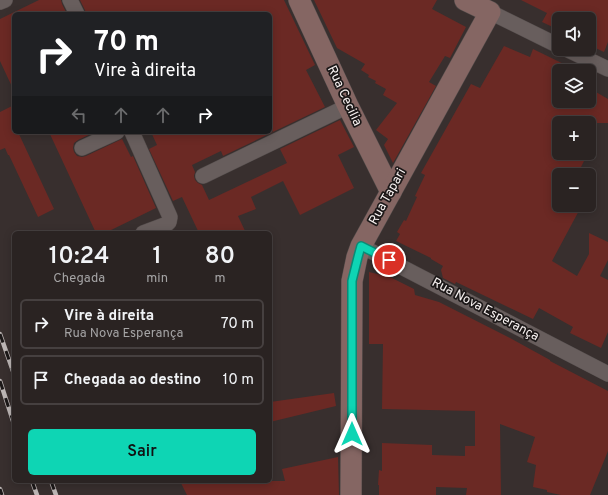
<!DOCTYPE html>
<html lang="pt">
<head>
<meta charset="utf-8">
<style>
  body { margin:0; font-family:Overpass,sans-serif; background:#322b2a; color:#f1f3f6; height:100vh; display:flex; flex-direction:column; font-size:15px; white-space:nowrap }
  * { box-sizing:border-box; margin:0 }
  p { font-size:13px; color:#a5a4a5 }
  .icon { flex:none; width:22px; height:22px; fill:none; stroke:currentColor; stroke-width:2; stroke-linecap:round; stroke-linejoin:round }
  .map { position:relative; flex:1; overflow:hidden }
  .panel { position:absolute; left:12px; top:231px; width:260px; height:252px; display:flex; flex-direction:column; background:#2a2322; border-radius:6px; box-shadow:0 2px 10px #0003,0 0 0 1px #464040 }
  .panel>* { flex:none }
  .hud { position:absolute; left:12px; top:12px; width:260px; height:122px; border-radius:6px; box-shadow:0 2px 10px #0003,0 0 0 1px #464040; background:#202124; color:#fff; overflow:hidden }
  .controls { position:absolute; left:552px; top:12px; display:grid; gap:8px }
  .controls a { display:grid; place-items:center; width:44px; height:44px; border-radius:6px; background:#2a2322; box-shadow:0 2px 10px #0003,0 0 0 1px #464040; font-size:20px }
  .pin { position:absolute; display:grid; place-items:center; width:34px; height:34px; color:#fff; margin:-17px; border:2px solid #fff; border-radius:50%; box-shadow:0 1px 4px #0007 }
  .me { position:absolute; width:44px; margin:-22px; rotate:0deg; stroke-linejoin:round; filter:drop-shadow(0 0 3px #0008) }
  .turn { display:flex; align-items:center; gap:14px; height:84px; padding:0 16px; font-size:18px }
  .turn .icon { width:52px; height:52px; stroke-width:2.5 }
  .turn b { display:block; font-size:28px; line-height:34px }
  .lanes { display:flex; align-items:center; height:38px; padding:0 16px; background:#0003; justify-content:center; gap:20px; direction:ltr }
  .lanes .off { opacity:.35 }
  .eta { display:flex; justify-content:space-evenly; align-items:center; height:68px; text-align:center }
  .eta b { font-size:24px; font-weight:600; line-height:28px }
  .cta { display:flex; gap:8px; margin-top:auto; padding:8px 16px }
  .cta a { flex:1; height:46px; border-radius:6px; background:#0ed5b4; color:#111; font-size:16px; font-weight:600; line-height:46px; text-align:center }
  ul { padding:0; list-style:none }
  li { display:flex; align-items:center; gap:12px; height:50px; margin:0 8px 6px; padding:0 8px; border:2px solid #464040; border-radius:6px }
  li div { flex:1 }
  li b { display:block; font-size:15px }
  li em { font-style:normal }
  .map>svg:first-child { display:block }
</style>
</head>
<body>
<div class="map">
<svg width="608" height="495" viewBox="0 0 608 495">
  <rect width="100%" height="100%" fill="#382f2e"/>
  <g fill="#6b2924">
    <path d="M 39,0 L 61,0 L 62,4 L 67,14 L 14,14 L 14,91 L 0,61 L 0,19 Z"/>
    <path d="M 80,0 L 284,0 L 315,65 L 306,70 L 325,107 L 223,156 L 221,151 L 192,165 L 195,172 L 194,176 L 195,180 L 198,183 L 202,185 L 209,200 L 287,163 L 280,149 L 340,120 L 354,147 L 338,155 L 354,188 L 300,215 L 283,181 L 251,197 L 256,209 L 238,216 L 246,233 L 199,233 L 182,197 L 173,201 L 149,149 L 157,145 L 151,132 L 273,132 L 270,126 L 270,14 L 86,14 L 85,10 Z"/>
    <path d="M 314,0 L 437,0 L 432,9 L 466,27 L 450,58 L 445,56 L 429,82 L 436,86 L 393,163 L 384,145 L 388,139 L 376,130 L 397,103 L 383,95 L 386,89 L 375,83 L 376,81 L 368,77 L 369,75 L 361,70 L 365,64 L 337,48 Z"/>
    <path d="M 521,0 L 608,0 L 608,42 L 604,52 L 589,45 L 589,19 L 559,19 L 559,30 L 542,22 L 547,13 Z"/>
    <path d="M 504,46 L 530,57 L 533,49 L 578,71 L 559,71 L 559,101 L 589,101 L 589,88 L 608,99 L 608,123 L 559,123 L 559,147 L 555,153 L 577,153 L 586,157 L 577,175 L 559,175 L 559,205 L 582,205 L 552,261 L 577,276 L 589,254 L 589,233 L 608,242 L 608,260 L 600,276 L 608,280 L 608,332 L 601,348 L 570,333 L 573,327 L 539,308 L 533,319 L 456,282 L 455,284 L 443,278 L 441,270 L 443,266 L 431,259 L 431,258 L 396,241 L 400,234 L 397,232 L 404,220 L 406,221 L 417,197 L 415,196 L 425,175 L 421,173 L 471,84 L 480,88 Z"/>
    <path d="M 14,105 L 14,132 L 18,132 L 54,209 L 38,217 L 9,155 L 8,155 L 5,148 L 0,150 L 0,112 Z"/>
    <path d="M 49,132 L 95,132 L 78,140 L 74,143 L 73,148 L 74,152 L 77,156 L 82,157 L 86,156 L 122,139 L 131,157 L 133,156 L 156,208 L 105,233 L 96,233 Z"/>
    <path d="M 369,272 L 390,277 L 414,289 L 415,295 L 439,302 L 510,338 L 550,360 L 550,361 L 608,391 L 608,451 L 590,495 L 561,495 L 547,492 L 547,490 L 533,487 L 536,465 L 527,462 L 535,437 L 500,424 L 501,495 L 466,495 L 467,488 L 436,487 L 436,495 L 379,495 L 379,485 L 378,485 L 379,470 L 382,471 L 382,443 L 432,445 L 432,455 L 465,456 L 465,446 L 475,446 L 475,411 L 382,409 L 383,344 L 369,344 Z"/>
    <path d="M 334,393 L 336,406 L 270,422 L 270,402 Z"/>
    <path d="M 338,457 L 339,495 L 187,495 L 180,481 L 285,481 L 282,469 Z"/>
  </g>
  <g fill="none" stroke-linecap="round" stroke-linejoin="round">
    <g stroke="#534c4b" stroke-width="16">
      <g id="street">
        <path d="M 70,0 L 77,14"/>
        <path d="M 0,2 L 5,0"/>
        <path d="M 490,12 L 559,46"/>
        <path d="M 566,49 L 608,69"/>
        <path d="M 132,132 L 170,217 L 169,222 L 167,224 L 143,233"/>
        <path d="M 82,148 L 117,132"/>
        <path d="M 203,176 L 348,106"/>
        <path d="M 361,246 L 608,374"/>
      </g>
    </g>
    <g stroke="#534c4b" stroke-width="22">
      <g id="secondary">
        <path d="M 299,0 L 348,106 L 391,192"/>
        <path d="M 351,495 L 352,281 L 357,257 L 361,246 L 490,12 L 465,0"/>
      </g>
    </g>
    <use href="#street" stroke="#685e5d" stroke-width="15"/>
    <use href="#secondary" stroke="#856663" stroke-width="21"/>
    <g stroke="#bdb6b5" stroke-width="4.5">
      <g id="rail">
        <path d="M 0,334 L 14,374"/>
        <path d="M 0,381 L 14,424"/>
        <path d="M 32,481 L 37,495"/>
        <path d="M 51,481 L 56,495"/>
        <path d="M 0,489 L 2,495"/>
      </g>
    </g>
    <use href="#rail" stroke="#1c1818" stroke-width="3" stroke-dasharray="9" stroke-linecap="butt"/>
  </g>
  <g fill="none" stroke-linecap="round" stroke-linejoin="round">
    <g stroke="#098a75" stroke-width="10">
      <path id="route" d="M 352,434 L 352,281 L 358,257 L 361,246 L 389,260"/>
    </g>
    <use href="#route" stroke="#0ed5b4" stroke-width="7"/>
  </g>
  <g text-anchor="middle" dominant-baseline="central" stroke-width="3.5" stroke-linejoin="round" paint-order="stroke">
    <g font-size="13" fill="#f8f2f1" stroke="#1c1818">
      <text transform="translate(344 96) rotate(65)">Rua Cecilia</text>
      <text transform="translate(388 197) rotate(-61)">Rua Tapari</text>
      <text transform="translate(485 310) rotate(28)">Rua Nova Esperança</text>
    </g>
  </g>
</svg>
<div class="controls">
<a><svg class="icon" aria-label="sound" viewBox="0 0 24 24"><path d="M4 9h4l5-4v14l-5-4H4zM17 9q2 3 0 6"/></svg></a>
<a><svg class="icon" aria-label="layers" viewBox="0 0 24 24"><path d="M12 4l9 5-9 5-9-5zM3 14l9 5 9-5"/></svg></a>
<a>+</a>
<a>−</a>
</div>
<div class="pin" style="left:389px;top:260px;background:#d93025"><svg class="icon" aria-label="arrive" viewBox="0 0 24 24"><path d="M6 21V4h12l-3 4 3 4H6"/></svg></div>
<svg class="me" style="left:352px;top:434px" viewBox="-20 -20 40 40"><path d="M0-17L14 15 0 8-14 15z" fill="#0ed5b4" stroke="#fff" stroke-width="4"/></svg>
<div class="hud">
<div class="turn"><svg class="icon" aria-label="right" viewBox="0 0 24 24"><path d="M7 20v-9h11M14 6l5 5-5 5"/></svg><div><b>70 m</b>Vire à direita</div></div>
<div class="lanes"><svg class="icon off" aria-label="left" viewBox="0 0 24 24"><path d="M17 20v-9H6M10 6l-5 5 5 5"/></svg><svg class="icon off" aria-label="ahead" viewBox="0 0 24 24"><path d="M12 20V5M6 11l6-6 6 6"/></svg><svg class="icon off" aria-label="ahead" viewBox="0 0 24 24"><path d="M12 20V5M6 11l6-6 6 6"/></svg><svg class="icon" aria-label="right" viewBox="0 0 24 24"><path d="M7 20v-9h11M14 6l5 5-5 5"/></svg></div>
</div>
<section class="panel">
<div class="eta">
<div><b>10:24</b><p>Chegada</p></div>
<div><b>1</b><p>min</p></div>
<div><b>80</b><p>m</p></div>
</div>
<ul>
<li><svg class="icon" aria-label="right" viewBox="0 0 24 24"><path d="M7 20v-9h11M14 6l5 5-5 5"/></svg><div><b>Vire à direita</b><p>Rua Nova Esperança</p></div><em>70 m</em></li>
<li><svg class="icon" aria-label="arrive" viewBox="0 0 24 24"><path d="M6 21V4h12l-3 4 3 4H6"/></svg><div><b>Chegada ao destino</b></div><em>10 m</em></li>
</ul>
<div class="cta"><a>Sair</a></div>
</section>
</div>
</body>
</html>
